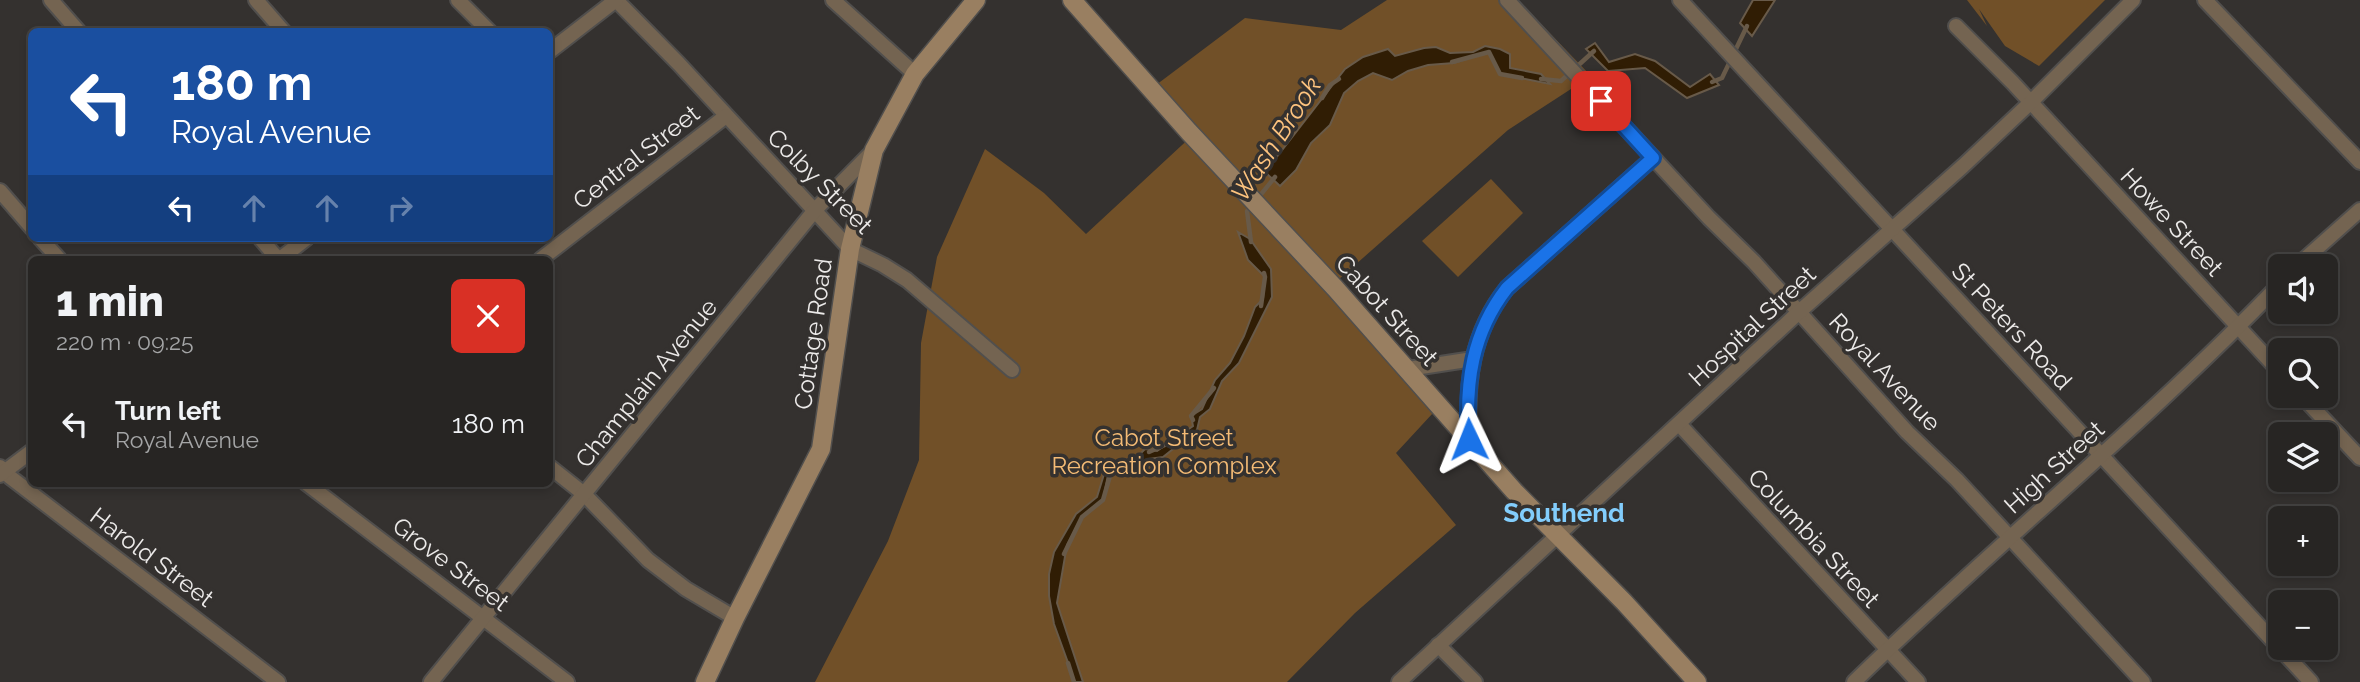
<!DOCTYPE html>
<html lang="en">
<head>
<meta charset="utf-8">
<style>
  body { margin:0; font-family:Raleway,sans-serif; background:#2f2d2b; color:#f1f3f6; height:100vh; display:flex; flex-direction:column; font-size:26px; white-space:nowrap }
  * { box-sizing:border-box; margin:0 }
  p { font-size:23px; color:#a4a5a6 }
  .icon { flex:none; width:38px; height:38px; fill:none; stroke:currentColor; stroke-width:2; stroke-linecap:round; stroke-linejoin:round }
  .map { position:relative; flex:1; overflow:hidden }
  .drawer { position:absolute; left:28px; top:256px; width:525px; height:231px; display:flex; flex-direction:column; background:#272523; border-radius:10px; box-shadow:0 4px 10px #0003,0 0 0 2px #434241 }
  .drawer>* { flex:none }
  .top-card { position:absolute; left:28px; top:28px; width:525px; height:214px; border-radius:10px; box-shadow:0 4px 10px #0003,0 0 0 2px #434241; background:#1a4fa0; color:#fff; overflow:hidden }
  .buttons { position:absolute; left:2268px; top:254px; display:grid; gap:14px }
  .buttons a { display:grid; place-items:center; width:70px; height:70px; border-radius:10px; background:#272523; box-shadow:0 4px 10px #0003,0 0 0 2px #434241; font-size:35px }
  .pin { position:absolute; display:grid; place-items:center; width:60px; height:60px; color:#fff; margin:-30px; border-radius:14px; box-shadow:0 4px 10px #0006 }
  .me { position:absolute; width:77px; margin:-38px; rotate:358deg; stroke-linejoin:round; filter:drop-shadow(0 0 5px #0008) }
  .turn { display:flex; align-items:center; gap:24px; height:147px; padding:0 28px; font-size:32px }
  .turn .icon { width:91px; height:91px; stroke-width:2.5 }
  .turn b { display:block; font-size:49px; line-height:60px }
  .lanes { display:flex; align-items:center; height:66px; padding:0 28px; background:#0003; justify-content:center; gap:35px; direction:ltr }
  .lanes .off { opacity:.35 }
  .round { display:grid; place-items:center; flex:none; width:74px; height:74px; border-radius:10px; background:#2f2d2b }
  .summary { display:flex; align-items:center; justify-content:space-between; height:119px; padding:0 28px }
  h1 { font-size:42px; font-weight:800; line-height:52px }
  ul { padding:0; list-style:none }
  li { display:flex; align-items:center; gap:21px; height:98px; padding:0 28px }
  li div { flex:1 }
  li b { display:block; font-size:26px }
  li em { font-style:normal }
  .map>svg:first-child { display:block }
</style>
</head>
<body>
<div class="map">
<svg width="2360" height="682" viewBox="0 0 2360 682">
  <rect width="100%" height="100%" fill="#34312f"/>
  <g fill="#715028">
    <path d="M 1387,0 L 1518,0 L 1591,76 L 1508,130 L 1338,280 L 1445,400 L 1396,453 L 1456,525 L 1355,613 L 1287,682 L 815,682 L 888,541 L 919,460 L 921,343 L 937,257 L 985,149 L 1044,193 L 1086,234 L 1195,133 L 1156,85 L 1245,18 L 1341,30 Z"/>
    <path d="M 1967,0 L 2105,0 L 2039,66 L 2005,46 L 1979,9 L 1987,26 Z"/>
    <path d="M 1491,179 L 1523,213 L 1458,277 L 1422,241 Z"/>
  </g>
  <g fill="#301d04" stroke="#685a49" stroke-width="2">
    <path d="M 1753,0 L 1775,0 L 1752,36 L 1740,23 Z"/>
    <path d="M 1595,43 L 1609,62 L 1635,54 L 1655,61 L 1690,87 L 1710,74 L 1719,85 L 1687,98 L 1645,68 L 1608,71 L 1586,49 Z"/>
    <path d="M 1485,46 L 1500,49 L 1510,54 L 1510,68 L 1541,74 L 1550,84 L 1500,74 L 1489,52 L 1454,63 L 1428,65 L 1408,71 L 1392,80 L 1373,73 L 1358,81 L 1344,93 L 1330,125 L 1311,143 L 1296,170 L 1280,186 L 1265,172 L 1345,69 L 1363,57 L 1388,49 L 1395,56 L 1424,48 L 1436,47 L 1450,53 L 1473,52 Z"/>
    <path d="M 1238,232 L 1250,239 L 1271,269 L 1272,297 L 1239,363 L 1222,381 L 1210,409 L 1200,417 L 1197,430 L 1163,457 L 1149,459 L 1138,467 L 1122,464 L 1108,475 L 1103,500 L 1082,517 L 1067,545 L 1057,603 L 1083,682 L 1075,682 L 1054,624 L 1049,596 L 1049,574 L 1054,552 L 1076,514 L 1097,497 L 1105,471 L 1120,459 L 1134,460 L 1145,449 L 1157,451 L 1193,426 L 1191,416 L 1202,409 L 1215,380 L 1230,363 L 1244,336 L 1255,307 L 1263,299 L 1265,277 L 1248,260 Z"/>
  </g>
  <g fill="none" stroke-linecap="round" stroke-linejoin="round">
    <g stroke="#685a49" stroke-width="4.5">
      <path d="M 1452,62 L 1489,52 L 1500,74 L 1522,78"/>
      <path d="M 1541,79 L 1561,81 L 1594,51"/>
      <path d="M 1712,82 L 1722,78 L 1747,26"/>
      <path d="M 1322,98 L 1330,85 L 1339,79"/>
      <path d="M 1258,198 L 1275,177"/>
      <path d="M 1251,242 L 1247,211 L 1253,205"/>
      <path d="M 1261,306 L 1265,277 L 1264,273"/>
      <path d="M 1193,420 L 1191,416 L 1214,388"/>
      <path d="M 1149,452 L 1176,440"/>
      <path d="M 1064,554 L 1082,517 L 1103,500 L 1112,469"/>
      <path d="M 1068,663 L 1074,682"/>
    </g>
    <g stroke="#514f4d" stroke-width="18">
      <g id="street">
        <path d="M 51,0 L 79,32"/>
        <path d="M 256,0 L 284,32"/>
        <path d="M 458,0 L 490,32"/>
        <path d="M 616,0 L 679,64 L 850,249 L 883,265 L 907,280 L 1012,370"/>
        <path d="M 833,0 L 915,74"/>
        <path d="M 1507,0 L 1709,218 L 1754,262 L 1907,432 L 1957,480 L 2143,682"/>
        <path d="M 1680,0 L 2311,682"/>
        <path d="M 2205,0 L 2360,162"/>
        <path d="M 1956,26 L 2013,83 L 2280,372"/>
        <path d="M 550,51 L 616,0"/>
        <path d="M 0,191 L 32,228"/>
        <path d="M 40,238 L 59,259"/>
        <path d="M 260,238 L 278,259"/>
        <path d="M 280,259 L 307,238"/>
        <path d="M 541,259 L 726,116"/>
        <path d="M 2297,266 L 2360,210"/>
        <path d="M 1408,369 L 1473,359"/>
        <path d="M 2302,396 L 2360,458"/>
        <path d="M 1679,424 L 1918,682"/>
        <path d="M 1469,438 C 1466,383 1471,333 1507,288 L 1653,158"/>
        <path d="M 0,467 L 10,477 L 278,682"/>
        <path d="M 550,467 L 584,494 L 648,560 L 686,589 L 735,618"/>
        <path d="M 0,475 L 32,451"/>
        <path d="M 306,483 L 567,682"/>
        <path d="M 1438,645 L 1475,682"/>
        <path d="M 431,682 L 815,210 L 874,150"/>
        <path d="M 1399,682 L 1799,312 L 1963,166 L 2031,102 L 2133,0"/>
        <path d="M 1854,682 C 1994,546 2145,424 2280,284"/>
      </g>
    </g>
    <g stroke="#514f4d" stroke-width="21">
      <g id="secondary">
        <path d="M 1072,0 L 1189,132 L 1335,288 L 1514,491 L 1624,602 L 1697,682"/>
        <path d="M 705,682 L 735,618 L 821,449 L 850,249 L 874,150 L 915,74 L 976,0"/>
      </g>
    </g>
    <use href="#street" stroke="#746451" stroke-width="14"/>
    <use href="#secondary" stroke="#997f61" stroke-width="18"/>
  </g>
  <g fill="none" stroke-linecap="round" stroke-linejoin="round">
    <g stroke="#114b97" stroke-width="18">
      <path id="route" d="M 1469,439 C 1465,383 1472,333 1507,288 L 1653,158 L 1601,101"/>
    </g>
    <use href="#route" stroke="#1a73e8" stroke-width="12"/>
  </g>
  <g text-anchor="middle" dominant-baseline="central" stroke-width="7" stroke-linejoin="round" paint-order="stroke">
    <g font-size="24" fill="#eceae9" stroke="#34312f">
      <text transform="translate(636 157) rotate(-38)">Central Street</text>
      <text transform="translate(820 181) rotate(45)">Colby Street</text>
      <text transform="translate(2172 222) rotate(47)">Howe Street</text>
      <text transform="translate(1387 310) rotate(48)">Cabot Street</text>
      <text transform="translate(1752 326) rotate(-43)">Hospital Street</text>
      <text transform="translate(2012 326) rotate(47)">St Peters Road</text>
      <text transform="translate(813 334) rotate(-82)">Cottage Road</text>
      <text transform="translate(1885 372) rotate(47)">Royal Avenue</text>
      <text transform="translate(646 383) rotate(-51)">Champlain Avenue</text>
      <text transform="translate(2054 467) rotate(-42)">High Street</text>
      <text transform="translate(1814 538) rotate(47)">Columbia Street</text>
      <text transform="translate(152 557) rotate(37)">Harold Street</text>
      <text transform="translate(451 564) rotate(37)">Grove Street</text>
    </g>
    <g font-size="24" fill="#f4bb75" stroke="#34312f">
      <text x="1164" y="437">Cabot Street<tspan x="1164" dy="28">Recreation Complex</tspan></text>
    </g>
    <g font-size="26" font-style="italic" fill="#fdc37e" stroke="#34312f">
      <text transform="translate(1276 139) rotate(-57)">Wash Brook</text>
    </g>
    <g font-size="26" font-weight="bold" fill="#82cdfc" stroke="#34312f">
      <text x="1564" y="513">Southend</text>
    </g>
  </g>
</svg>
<div class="buttons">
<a><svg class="icon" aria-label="sound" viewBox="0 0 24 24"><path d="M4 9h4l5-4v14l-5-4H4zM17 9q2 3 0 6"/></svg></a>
<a><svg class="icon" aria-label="search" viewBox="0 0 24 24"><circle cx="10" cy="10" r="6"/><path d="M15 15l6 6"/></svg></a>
<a><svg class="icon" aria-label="layers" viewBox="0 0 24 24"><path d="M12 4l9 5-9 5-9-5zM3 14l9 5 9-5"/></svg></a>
<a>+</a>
<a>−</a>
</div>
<div class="pin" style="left:1601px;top:101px;background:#d93025"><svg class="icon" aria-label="arrive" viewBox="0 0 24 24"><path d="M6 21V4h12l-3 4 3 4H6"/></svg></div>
<svg class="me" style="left:1469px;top:439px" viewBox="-20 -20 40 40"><path d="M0-17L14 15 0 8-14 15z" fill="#1a73e8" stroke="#fff" stroke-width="4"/></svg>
<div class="top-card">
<div class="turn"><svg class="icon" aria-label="left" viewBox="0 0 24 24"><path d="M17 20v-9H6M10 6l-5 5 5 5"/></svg><div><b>180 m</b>Royal Avenue</div></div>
<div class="lanes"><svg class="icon" aria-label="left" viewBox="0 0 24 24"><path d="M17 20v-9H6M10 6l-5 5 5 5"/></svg><svg class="icon off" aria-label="ahead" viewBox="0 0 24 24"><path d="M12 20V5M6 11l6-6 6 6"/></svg><svg class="icon off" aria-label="ahead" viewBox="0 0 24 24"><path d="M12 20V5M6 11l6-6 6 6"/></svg><svg class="icon off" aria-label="right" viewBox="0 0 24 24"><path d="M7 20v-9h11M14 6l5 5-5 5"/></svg></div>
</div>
<section class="drawer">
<div class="summary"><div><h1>1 min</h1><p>220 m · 09:25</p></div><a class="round" style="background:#d93025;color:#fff"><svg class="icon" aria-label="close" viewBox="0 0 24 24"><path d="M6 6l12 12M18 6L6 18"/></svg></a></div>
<ul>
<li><svg class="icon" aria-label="left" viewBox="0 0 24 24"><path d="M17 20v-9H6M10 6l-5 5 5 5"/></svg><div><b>Turn left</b><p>Royal Avenue</p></div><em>180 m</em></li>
</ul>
</section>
</div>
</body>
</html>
